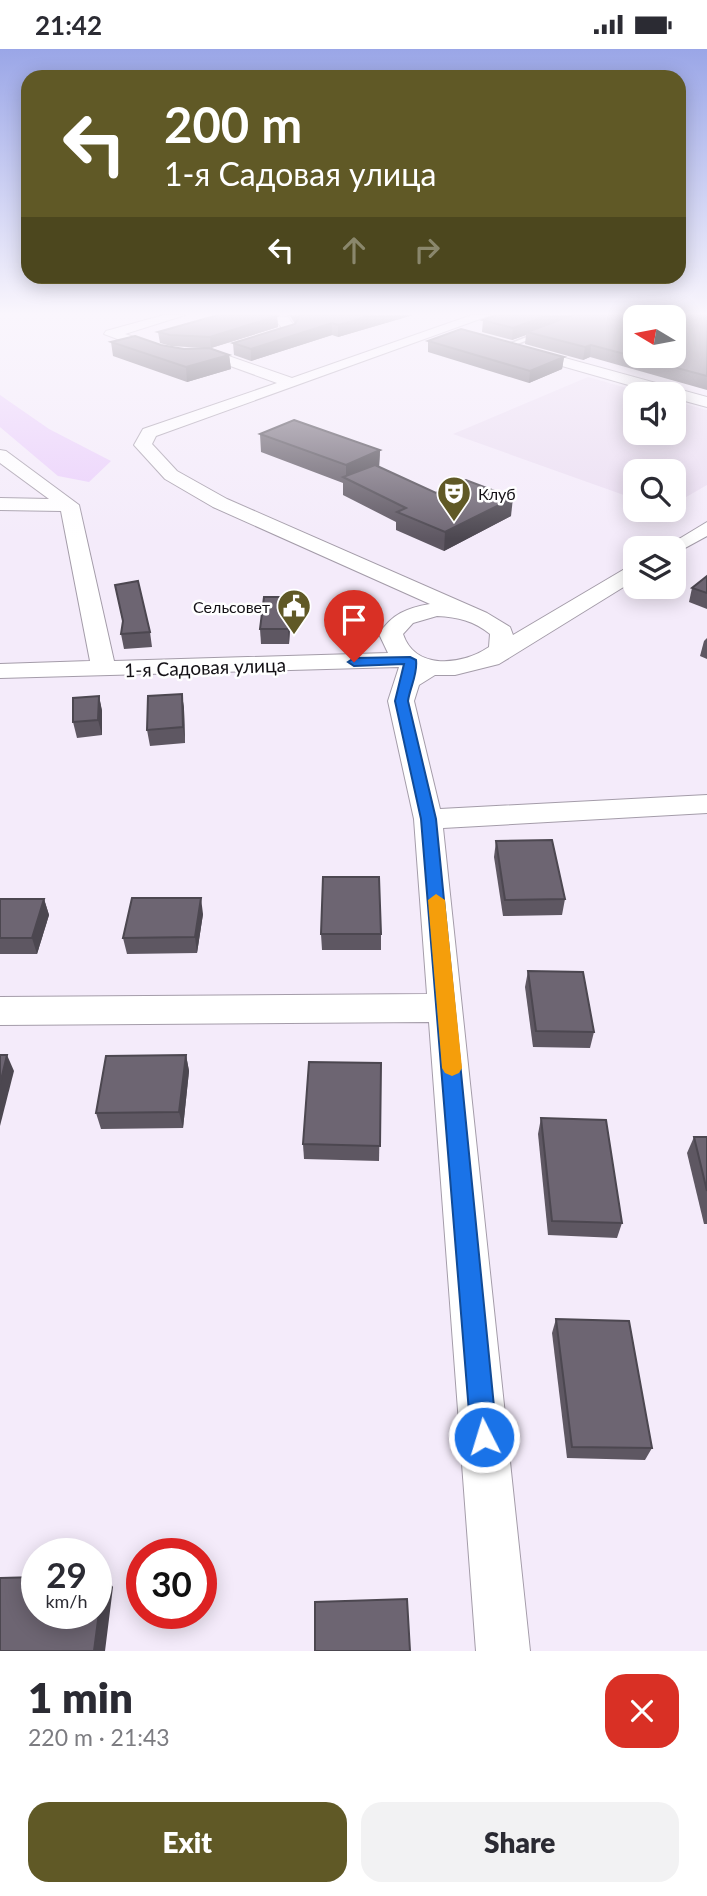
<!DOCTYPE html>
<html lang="en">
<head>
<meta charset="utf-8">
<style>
  body { margin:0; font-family:Lato,sans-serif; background:#f2f2f3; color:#2b2b33; height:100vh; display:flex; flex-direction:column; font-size:26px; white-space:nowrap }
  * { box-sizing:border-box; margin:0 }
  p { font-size:23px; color:#7c7c81 }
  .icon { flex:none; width:38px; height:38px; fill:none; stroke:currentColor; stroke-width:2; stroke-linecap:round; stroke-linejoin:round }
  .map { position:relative; height:1602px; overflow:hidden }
  .drawer { display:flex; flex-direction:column; background:#fff; flex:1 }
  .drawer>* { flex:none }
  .guide { position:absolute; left:21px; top:21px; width:665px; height:214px; border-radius:21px; box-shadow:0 4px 18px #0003; background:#605926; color:#fff; overflow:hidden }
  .needle { width:46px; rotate:280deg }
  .tools { position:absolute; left:623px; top:256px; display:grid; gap:14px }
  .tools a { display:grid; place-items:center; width:63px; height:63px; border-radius:14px; background:#fff; box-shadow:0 4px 18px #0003; font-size:35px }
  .speed { position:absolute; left:21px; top:1489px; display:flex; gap:14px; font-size:35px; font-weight:700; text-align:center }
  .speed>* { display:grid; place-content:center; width:91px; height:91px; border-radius:50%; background:#fff; box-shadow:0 4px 18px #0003; line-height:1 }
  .speed small { font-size:18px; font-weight:400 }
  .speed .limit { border:10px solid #d22; background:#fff; color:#111 }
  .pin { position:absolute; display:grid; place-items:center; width:60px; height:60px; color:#fff; margin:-72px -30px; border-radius:50% 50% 50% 0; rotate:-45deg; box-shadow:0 0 7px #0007 }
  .pin .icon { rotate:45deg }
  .me { position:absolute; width:77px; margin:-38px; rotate:355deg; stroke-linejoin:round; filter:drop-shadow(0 0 5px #0008) }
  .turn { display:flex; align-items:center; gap:24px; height:147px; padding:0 28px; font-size:32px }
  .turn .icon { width:91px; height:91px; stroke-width:2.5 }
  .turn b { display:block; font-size:49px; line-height:60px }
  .lanes { display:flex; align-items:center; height:66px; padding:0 28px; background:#0003; justify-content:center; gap:35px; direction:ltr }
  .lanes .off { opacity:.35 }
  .round { display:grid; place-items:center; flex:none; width:74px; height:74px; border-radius:21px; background:#f2f2f3 }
  .overview { display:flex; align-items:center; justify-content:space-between; height:119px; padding:0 28px }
  h1 { font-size:42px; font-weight:800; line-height:52px }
  .action { display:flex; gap:14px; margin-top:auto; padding:14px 28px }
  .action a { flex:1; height:80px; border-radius:21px; background:#605926; color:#fff; font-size:28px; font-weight:800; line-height:80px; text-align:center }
  .action a+a { background:#f2f2f3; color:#2b2b33 }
  .status { display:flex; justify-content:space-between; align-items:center; height:49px; padding:0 35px; background:#fff; direction:ltr }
  .status svg { height:19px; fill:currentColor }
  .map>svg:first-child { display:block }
</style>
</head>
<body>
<div class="status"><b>21:42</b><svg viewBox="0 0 49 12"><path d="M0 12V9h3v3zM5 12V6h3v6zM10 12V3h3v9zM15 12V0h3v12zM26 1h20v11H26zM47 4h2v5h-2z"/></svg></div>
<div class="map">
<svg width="707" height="1602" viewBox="0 0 707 1602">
  <rect width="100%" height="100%" fill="#f4ebfa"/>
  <path fill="#ebdef2" d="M 588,328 L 648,345 L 635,345 L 635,383 L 674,383 L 674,352 L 707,361 L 707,436 L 674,455 L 674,422 L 635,422 L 635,450 L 453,385 Z"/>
  <path fill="#eacffb" d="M 0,346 L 49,380 L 111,412 L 89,433 L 58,427 L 0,378 Z"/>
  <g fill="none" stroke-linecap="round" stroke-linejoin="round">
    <g stroke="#a49ca9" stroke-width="3">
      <path id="service" d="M 542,282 L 544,285 L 509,298 L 504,297 Z"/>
    </g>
    <g stroke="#a49ca9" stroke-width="2">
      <g id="minor">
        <path d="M 164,266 L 185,266 L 125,285 L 171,300 L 217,303 L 292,329 L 472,266 L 491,266 L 156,387 L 152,395 L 177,422 L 227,450 L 487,564 L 510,578 L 513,586 L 628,518 L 635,516 L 635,531 L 499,615 L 455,626 L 435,626 L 419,636 L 414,652 L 440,760 L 707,746 L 707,764 L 443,779 L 530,1602 L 476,1602 L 429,973 L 0,976 L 0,948 L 427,945 L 414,770 L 388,652 L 399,618 L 0,629 L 0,615 L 90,612 L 61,462 L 0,461 L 0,449 L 49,450 L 0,414 L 0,401 L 6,402 L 79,456 L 114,612 L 388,604 L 379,585 C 392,565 407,559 430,555 L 213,458 L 165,430 L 134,396 L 143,380 L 277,334 L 211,310 L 186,311 L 163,307 L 104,285 L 106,282 ZM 437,567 C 458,568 474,572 490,585 L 489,598 C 461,617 415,621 403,585 L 413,574 Z"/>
        <path d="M 259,266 L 288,268 L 297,281 L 261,296 L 251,296 L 251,290 L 282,279 L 278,274 Z"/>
        <path d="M 525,298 L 707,348 L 707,358 L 674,349 L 674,345 L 660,345 L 520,305 L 520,299 Z"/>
        <path d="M 707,473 L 707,487 L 674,505 L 674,499 L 664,499 Z"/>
      </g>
    </g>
    <use href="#service" fill="#fff" fill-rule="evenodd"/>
    <use href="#minor" fill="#fff" fill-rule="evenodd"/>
  </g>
  <g fill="#5e5762">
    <path d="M 285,266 L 413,266 L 338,288 L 332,286 L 251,312 L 234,306 L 233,294 L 295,275 L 290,267 Z"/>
    <path d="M 707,266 L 707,341 L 590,308 L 583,311 L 525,295 L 526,286 L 512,291 L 482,283 L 483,271 Z"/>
    <path d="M 277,267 L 278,278 L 211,299 L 229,306 L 231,320 L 187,333 L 113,307 L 111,293 L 161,296 L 184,300 L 203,299 L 171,297 L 160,294 L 158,283 Z"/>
    <path d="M 428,292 L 564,308 L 562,320 L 529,334 L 428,303 Z"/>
    <path d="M 260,385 L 380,401 L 379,418 L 436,444 L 511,467 L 444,502 L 396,481 L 396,473 L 343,446 L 343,434 L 261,403 Z"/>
    <path d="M 707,527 L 707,560 L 689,553 L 692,539 Z"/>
    <path d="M 115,536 L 150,583 L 152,598 L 124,600 L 121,585 L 123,574 Z"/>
    <path d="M 290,548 L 291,562 L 289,595 L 261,595 L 260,580 Z"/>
    <path d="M 707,589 L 707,610 L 700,607 L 704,592 Z"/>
    <path d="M 182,645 L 184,660 L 185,694 L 150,697 L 147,681 Z"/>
    <path d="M 99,647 L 102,662 L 102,686 L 77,689 L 73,673 Z"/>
    <path d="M 496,792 L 565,850 L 562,866 L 503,867 L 494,808 Z"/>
    <path d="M 0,850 L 44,850 L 49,866 L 37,905 L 0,905 Z"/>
    <path d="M 203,865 L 197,904 L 127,905 L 123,889 Z"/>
    <path d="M 321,885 L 381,885 L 381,901 L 322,901 Z"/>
    <path d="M 528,922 L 594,983 L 590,999 L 533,998 L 525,938 Z"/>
    <path d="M 186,1006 L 189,1022 L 183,1079 L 101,1080 L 96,1064 Z"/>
    <path d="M 381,1014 L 379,1112 L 304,1110 L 303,1095 Z"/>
    <path d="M 541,1069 L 622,1174 L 617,1189 L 548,1186 L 538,1085 Z"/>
    <path d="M 694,1088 L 707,1088 L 707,1175 L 704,1175 L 687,1104 Z"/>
    <path d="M 556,1270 L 652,1399 L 645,1411 L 567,1409 L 552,1284 Z"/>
  </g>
  <g fill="#4c4750">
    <path d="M 373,266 L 413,266 L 338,288 L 338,276 Z"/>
    <path d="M 549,266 L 579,266 L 527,283 L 526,286 L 512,291 L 513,279 Z"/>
    <path d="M 277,267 L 278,278 L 211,299 L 210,288 Z"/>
    <path d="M 332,274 L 332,286 L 251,312 L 251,300 Z"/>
    <path d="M 591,296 L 590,308 L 583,311 L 585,298 Z"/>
    <path d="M 229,306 L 231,320 L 187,333 L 186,318 Z"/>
    <path d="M 564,308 L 562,320 L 529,334 L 530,322 Z"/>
    <path d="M 380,401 L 379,419 L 346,430 L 346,416 Z"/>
    <path d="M 513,449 L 511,467 L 444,502 L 445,483 Z"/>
    <path d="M 290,548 L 291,562 L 289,595 L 288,580 Z"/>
    <path d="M 182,645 L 184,660 L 185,694 L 183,678 Z"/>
    <path d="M 99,647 L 102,662 L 102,686 L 98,671 Z"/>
    <path d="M 201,849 L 203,865 L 197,904 L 195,888 Z"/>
    <path d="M 44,850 L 49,866 L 37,905 L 32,889 Z"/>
    <path d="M 7,1006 L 14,1022 L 0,1077 L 0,1035 Z"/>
    <path d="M 186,1006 L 189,1022 L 183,1079 L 179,1063 Z"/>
    <path d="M 104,1525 L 113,1538 L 105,1602 L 94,1602 Z"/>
  </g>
  <g fill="#6d6572" stroke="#4c4750" stroke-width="2" fill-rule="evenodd">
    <path d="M 218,266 L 275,266 L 277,267 L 210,288 L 170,286 L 158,283 Z"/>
    <path d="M 297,266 L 373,266 L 338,276 L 332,274 L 251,300 L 233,294 L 295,275 L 299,269 Z"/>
    <path d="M 496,266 L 549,266 L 513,279 L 483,271 Z"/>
    <path d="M 573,266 L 707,266 L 707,327 L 591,296 L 585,298 L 527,283 ZM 635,268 L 674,268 L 674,306 L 635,306 Z"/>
    <path d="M 461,280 L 564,308 L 530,322 L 428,292 Z"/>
    <path d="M 135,287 L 161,296 L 184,300 L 209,299 L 229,306 L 186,318 L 111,293 Z"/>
    <path d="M 294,371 L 380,401 L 346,416 L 260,385 Z"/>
    <path d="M 375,416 L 436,444 L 466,431 L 513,449 L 445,483 L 397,463 L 406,459 L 343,428 Z"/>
    <path d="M 707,527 L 707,544 L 692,539 Z"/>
    <path d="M 138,532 L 150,583 L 121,585 L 123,572 L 115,536 Z"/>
    <path d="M 264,548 L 290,548 L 288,580 L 260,580 Z"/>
    <path d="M 182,645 L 183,678 L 147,681 L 148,647 Z"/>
    <path d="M 99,647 L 98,671 L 73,673 L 73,649 Z"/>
    <path d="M 552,791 L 565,850 L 505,851 L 496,792 Z"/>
    <path d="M 323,828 L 379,828 L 381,885 L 321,885 Z"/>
    <path d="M 132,849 L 201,849 L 195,888 L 123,889 Z"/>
    <path d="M 0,850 L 44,850 L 32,889 L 0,889 Z"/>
    <path d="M 528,922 L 583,923 L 594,983 L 536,982 Z"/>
    <path d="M 0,1006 L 7,1006 L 0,1035 Z"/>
    <path d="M 186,1006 L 179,1063 L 96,1064 L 106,1007 Z"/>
    <path d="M 309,1013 L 381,1014 L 380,1097 L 303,1095 Z"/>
    <path d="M 541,1069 L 606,1071 L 622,1174 L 552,1172 Z"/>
    <path d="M 694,1088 L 707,1088 L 707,1142 Z"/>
    <path d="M 556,1270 L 629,1272 L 652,1399 L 572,1398 Z"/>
    <path d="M 96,1525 L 104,1525 L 94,1602 L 0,1602 L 0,1529 L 37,1528 L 37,1564 L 96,1564 Z"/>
    <path d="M 407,1550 L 410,1602 L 315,1602 L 315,1553 Z"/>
  </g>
  <linearGradient id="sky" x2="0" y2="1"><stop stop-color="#9aa6e7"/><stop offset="0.54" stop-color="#faf6fd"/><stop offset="1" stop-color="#faf6fd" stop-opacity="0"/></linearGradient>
  <rect width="707" height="490" fill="url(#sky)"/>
  <path fill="#1a73e8" stroke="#114b97" stroke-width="2" d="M 410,608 L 416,611 C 418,625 410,638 408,652 L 436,770 L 497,1388 L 493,1397 L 484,1400 L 475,1397 L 471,1388 L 421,770 L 395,652 L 404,615 L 354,617 L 348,613 L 354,609 Z"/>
  <path fill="#f59e0b" d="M 436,845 L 445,851 L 462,1019 L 459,1024 L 452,1027 L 445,1024 L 442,1019 L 428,851 Z"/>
  <defs>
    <g id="theatre-pin" transform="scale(1.75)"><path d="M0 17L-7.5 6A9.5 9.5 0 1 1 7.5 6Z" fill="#605926" stroke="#fff"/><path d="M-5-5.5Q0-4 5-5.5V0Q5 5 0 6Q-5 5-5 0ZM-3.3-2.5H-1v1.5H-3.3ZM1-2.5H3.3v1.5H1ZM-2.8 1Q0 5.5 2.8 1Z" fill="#fff"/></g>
    <g id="civic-pin" transform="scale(1.75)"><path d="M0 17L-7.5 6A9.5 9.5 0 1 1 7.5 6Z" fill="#605926" stroke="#fff"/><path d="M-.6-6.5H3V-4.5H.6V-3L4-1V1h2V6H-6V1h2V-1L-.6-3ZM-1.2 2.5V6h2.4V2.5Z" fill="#fff"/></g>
  </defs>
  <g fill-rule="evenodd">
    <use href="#theatre-pin" x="454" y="444"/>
    <use href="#civic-pin" x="294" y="557"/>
  </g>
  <g text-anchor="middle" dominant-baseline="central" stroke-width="5" stroke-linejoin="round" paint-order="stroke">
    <g font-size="16" fill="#141116" stroke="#fff" text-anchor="start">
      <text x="478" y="444">Клуб</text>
      <text x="270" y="557" text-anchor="end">Сельсовет</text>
    </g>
    <g font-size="19" fill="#141116" stroke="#fff">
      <text transform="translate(205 618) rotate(-2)">1-я Садовая улица</text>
    </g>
  </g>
</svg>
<div class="tools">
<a><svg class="needle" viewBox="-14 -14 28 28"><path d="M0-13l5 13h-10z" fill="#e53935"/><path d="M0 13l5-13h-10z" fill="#7c7c81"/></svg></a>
<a><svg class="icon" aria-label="sound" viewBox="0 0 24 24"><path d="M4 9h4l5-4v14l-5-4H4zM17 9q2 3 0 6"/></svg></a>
<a><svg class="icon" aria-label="search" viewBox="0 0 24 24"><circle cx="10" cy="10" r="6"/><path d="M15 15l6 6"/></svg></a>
<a><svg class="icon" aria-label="layers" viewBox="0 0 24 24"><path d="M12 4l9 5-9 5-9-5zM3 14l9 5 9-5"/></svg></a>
</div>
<div class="speed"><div>29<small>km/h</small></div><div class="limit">30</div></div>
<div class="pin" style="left:354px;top:613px;background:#d93025"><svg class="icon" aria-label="arrive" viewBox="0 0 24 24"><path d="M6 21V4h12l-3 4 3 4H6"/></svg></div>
<svg class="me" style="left:484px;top:1388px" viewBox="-20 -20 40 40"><circle r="17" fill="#1a73e8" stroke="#fff" stroke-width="3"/><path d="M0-11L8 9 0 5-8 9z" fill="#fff"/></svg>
<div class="guide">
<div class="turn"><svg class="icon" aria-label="left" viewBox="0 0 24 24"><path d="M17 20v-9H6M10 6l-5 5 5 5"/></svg><div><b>200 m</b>1-я Садовая улица</div></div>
<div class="lanes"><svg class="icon" aria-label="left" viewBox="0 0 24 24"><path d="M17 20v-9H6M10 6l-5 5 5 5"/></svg><svg class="icon off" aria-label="ahead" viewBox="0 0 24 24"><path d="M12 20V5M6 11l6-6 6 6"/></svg><svg class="icon off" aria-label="right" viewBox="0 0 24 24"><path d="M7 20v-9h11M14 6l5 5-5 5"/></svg></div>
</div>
</div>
<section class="drawer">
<div class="overview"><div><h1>1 min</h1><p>220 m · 21:43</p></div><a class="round" style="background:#d93025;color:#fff"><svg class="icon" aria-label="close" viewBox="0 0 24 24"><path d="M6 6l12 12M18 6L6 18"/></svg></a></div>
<div class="action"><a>Exit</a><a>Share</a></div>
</section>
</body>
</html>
